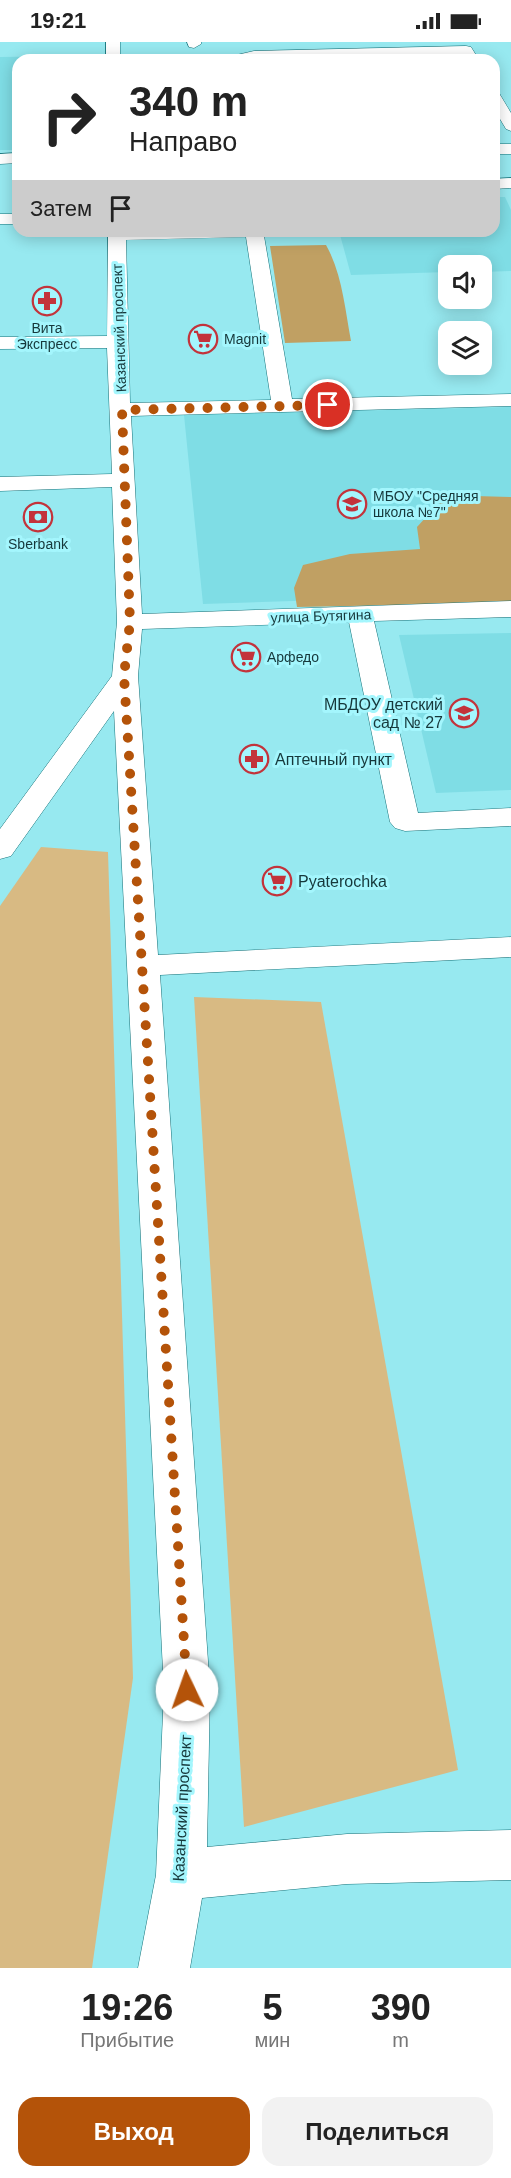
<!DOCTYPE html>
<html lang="ru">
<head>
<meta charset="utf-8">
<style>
  body { margin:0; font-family:Helvetica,sans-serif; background:#f2f2f2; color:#222; height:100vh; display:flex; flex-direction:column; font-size:22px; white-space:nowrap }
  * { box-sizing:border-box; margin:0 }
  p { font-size:20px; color:#767676 }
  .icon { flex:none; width:33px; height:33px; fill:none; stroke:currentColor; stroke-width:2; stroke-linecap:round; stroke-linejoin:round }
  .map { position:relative; height:1926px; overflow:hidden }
  .details { display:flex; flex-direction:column; background:#fff; flex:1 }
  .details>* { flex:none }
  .guide { position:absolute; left:12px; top:12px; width:488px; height:183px; border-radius:18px; box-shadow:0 3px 15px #0003; background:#fff; color:#222; overflow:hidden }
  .tools { position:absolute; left:438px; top:213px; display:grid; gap:12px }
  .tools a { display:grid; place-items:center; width:54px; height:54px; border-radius:12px; background:#fff; box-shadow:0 3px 15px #0003; font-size:30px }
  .pin { position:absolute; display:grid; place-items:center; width:51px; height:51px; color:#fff; margin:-26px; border:3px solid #fff; border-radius:50%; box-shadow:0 2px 6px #0007 }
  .me { position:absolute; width:66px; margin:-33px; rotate:357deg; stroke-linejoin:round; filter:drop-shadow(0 0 4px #0008) }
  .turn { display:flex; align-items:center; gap:21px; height:126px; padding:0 18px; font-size:27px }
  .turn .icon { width:78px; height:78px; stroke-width:2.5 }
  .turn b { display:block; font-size:42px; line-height:51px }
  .then { display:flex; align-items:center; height:57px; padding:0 18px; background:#0003; gap:12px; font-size:22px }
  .eta { display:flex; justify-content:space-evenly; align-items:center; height:102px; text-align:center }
  .eta b { font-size:36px; font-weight:700; line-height:42px }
  .cta { display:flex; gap:12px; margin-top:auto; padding:12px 18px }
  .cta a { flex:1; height:69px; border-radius:18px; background:#b45309; color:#fff; font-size:24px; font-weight:700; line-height:69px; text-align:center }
  .cta a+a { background:#f2f2f2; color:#222 }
  .status { display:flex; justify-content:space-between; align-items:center; height:42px; padding:0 30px; background:#fff; direction:ltr }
  .status svg { height:16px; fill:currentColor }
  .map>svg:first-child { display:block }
</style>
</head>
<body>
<div class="status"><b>19:21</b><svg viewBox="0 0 49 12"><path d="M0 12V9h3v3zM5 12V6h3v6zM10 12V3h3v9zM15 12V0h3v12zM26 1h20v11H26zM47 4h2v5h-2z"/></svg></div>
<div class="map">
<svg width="511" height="1926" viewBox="0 0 511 1926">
  <rect width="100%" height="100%" fill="#97e9f0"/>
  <g fill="#7fdde5">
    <path d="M 76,14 L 75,18 L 18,18 L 18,108 L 0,108 L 0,15 Z"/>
    <path d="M 494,155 L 505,155 L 511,168 L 511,229 L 482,230 L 482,224 L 448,224 L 448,230 L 351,233 L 339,189 L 494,189 Z"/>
    <path d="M 511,365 L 511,552 L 203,562 L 184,373 Z"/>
    <path d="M 511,591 L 511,748 L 436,751 L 399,593 Z"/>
  </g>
  <g fill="#d8ba83">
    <path d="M 41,805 L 108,810 L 133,1636 L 92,1926 L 0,1926 L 0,864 Z"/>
    <path d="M 194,955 L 321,960 L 458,1728 L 244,1785 Z"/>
  </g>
  <g fill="#c0a063">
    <path d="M 326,203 C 342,231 345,267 351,299 L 285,301 L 270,204 Z"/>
    <path d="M 475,454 L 511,455 L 511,561 L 297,565 L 294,546 L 303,523 L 350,512 L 420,507 L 417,485 L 438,462 Z"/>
  </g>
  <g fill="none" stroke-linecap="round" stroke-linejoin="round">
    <g stroke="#167279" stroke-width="1">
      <g id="minor">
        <rect x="106" y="0" width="14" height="18"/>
        <path d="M 187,0 L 201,0 L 201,2 L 194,6 L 189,5 Z"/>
        <path d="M 466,4 L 471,5 L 479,18 L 465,18 L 462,12 L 226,18 L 228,15 L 254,9 Z"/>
        <path d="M 494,50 L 499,51 L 511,71 L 511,89 L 506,87 L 494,67 Z"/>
        <rect x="494" y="102" width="17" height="10"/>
        <path d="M 18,111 L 18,121 L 0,122 L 0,112 Z"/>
        <path d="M 511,136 L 511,146 L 494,147 L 494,137 Z"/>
        <rect x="0" y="172" width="18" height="10"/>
        <path d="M 108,189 L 271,189 L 264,194 L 292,357 L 511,352 L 511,364 L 131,374 L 142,572 L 511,559 L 511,575 L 374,579 L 418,771 L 511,766 L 511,784 L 405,789 L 395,786 L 390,780 L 349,580 L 142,587 L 138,634 L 158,913 L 511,895 L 511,915 L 160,933 L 210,1648 L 207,1805 L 347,1792 L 511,1788 L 511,1838 L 347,1842 L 202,1856 L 190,1926 L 138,1926 L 156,1833 L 164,1648 L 114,669 L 11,814 L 0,817 L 0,787 L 112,634 L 117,580 L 112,445 L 0,449 L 0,435 L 112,432 L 107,306 L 0,307 L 0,295 L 107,294 ZM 246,195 L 271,358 L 130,361 L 126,198 Z"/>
      </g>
    </g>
    <use href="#minor" fill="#fff" fill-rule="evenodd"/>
  </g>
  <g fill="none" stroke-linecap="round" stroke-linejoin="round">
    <path stroke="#b45309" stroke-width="10" stroke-dasharray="0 18" d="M 187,1648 L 124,634 L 130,580 L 122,368 L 328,363"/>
  </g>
  <defs>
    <g id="pharmacy-ring" transform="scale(1.5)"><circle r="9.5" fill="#a4f6fd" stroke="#c3333b" stroke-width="1.5"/><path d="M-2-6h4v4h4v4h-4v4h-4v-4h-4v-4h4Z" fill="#c3333b"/></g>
    <g id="supermarket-ring" transform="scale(1.5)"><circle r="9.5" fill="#a4f6fd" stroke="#c3333b" stroke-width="1.5"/><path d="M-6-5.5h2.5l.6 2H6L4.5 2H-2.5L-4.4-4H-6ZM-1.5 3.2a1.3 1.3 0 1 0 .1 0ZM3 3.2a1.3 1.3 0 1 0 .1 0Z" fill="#c3333b"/></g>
    <g id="school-ring" transform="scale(1.5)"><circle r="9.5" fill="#a4f6fd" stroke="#c3333b" stroke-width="1.5"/><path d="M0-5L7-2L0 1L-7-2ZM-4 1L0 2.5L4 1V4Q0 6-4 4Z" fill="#c3333b"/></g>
    <g id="bank-ring" transform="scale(1.5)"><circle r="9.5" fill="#a4f6fd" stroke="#c3333b" stroke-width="1.5"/><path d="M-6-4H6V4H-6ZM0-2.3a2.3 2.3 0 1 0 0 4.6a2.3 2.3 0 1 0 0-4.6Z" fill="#c3333b"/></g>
  </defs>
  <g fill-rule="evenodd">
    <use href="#pharmacy-ring" x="47" y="259"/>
    <use href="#supermarket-ring" x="203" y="297"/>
    <use href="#school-ring" x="352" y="462"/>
    <use href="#bank-ring" x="38" y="475"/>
    <use href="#supermarket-ring" x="246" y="615"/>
    <use href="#school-ring" x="464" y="671"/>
    <use href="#pharmacy-ring" x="254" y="717"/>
    <use href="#supermarket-ring" x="277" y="839"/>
  </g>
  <g text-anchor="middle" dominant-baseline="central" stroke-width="6" stroke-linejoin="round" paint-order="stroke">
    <g font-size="14" fill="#16383b" stroke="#a4f6fd" text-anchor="start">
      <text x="47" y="286" text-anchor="middle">Вита<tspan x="47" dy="16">Экспресс</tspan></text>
      <text x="224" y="297">Magnit</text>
      <text x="373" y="454">МБОУ "Средняя<tspan x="373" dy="16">школа №7"</tspan></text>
      <text x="38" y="502" text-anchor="middle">Sberbank</text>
      <text x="267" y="615">Арфедо</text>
    </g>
    <g font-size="14" fill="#16383b" stroke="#a4f6fd">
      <text transform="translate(119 286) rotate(-92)">Казанский проспект</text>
      <text transform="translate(321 574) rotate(-2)">улица Бутягина</text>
    </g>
    <g font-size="16" fill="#16383b" stroke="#a4f6fd" text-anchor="start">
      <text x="443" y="662" text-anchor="end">МБДОУ детский<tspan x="443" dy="18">сад № 27</tspan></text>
      <text x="275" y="717">Аптечный пункт</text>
      <text x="298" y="839">Pyaterochka</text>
    </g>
    <g font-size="16" fill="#16383b" stroke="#a4f6fd">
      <text transform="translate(182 1766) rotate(-87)">Казанский проспект</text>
    </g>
  </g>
</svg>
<div class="tools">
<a><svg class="icon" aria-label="sound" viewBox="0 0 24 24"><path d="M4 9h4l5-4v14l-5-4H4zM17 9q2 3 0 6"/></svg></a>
<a><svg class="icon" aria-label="layers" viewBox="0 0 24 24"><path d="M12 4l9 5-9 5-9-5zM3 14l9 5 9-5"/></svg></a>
</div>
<div class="pin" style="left:328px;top:363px;background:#d93025"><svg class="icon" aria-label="arrive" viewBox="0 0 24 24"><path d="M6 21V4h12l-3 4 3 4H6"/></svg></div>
<svg class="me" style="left:187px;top:1648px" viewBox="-20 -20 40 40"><circle r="19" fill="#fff"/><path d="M0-13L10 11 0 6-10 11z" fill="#b45309"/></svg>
<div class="guide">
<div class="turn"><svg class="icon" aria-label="right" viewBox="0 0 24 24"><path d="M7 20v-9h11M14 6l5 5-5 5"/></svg><div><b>340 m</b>Направо</div></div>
<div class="then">Затем<svg class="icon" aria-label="arrive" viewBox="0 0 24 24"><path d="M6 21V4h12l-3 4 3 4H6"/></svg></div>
</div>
</div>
<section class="details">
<div class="eta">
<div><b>19:26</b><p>Прибытие</p></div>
<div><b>5</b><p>мин</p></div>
<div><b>390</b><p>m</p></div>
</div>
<div class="cta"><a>Выход</a><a>Поделиться</a></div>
</section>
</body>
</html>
